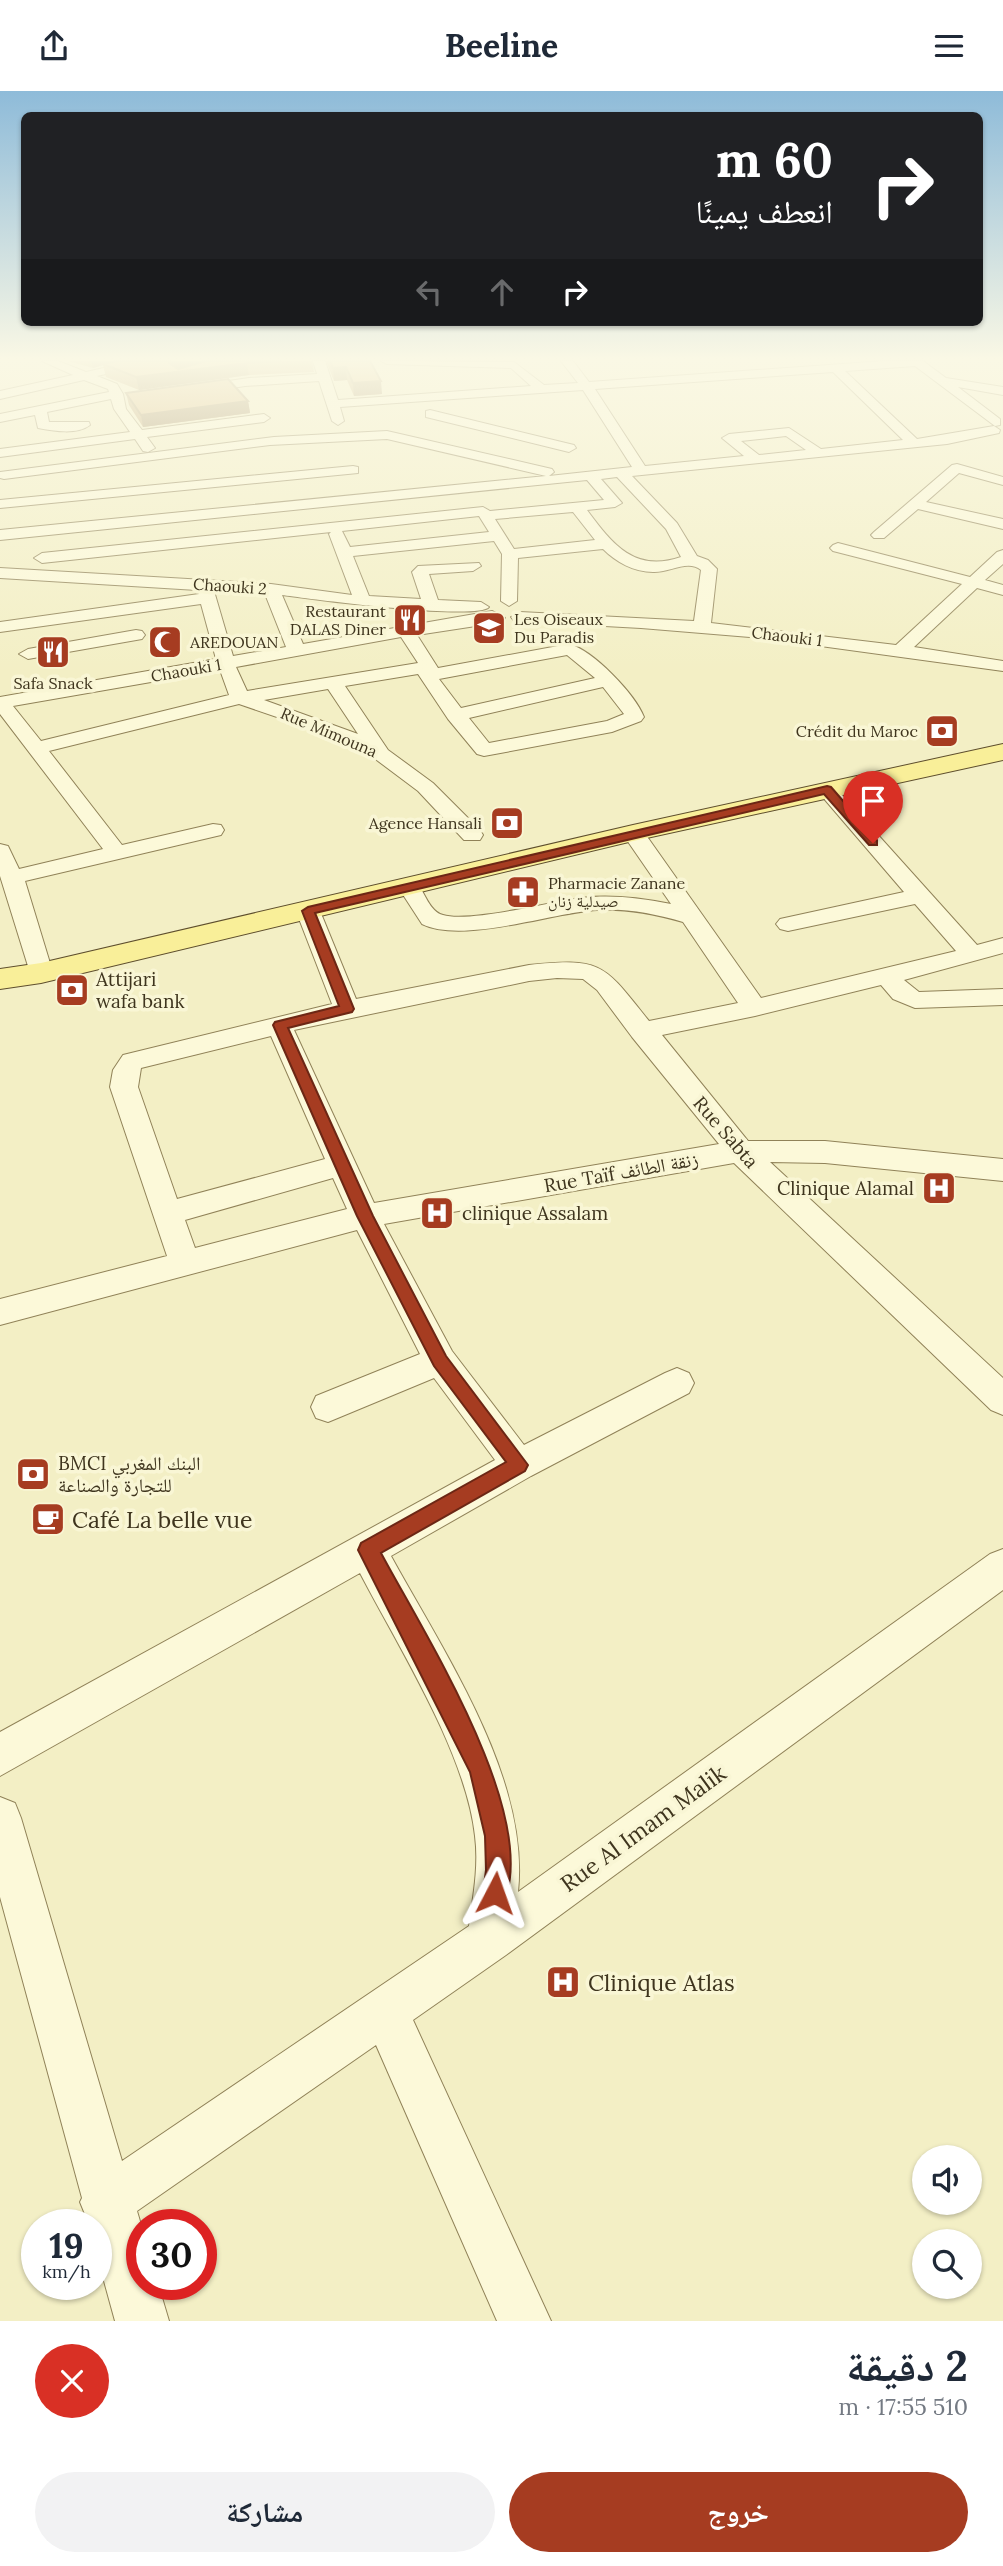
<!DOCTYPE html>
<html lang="ar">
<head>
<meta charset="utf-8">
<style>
  body { margin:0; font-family:Lora,"Noto Naskh Arabic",serif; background:#f2f2f3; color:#1f2937; direction:rtl; height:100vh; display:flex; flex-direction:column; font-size:26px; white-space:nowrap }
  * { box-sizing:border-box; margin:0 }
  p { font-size:23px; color:#747a83 }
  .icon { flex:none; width:38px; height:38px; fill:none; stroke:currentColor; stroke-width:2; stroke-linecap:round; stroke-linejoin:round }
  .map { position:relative; height:2230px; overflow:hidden; direction:ltr }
  .sheet { display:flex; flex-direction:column; background:#fff; flex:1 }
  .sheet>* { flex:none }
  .banner { position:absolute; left:21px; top:21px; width:962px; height:214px; border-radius:10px; box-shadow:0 2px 5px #0004; direction:rtl; background:#202124; color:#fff; overflow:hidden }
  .fabs { position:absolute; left:912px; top:2054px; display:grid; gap:14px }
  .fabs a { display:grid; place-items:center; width:70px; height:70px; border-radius:50%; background:#fff; box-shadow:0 2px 5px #0004; font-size:35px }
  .speed { position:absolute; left:21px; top:2118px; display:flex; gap:14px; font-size:35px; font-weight:700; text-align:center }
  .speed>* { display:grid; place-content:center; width:91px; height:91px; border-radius:50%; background:#fff; box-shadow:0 2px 5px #0004; line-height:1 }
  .speed small { font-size:18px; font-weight:400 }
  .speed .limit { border:10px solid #d22; background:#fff; color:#111 }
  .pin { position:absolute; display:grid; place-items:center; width:60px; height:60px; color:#fff; margin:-72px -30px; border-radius:50% 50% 50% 0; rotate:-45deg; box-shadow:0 0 7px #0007 }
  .pin .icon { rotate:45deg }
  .me { position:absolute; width:77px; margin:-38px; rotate:4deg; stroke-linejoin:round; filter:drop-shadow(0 0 5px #0008) }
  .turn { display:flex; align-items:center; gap:24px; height:147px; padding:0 35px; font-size:32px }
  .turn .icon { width:91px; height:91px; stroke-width:2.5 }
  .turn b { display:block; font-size:49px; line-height:60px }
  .lanes { display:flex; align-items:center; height:66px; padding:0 35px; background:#0003; justify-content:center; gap:35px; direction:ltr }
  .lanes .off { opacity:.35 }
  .round { display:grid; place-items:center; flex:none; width:74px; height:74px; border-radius:37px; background:#f2f2f3 }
  .summary { display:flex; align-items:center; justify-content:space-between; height:119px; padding:0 35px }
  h1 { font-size:42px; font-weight:700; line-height:52px }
  .action { display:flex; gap:14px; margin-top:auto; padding:14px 35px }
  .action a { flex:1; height:80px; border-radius:42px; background:#a63c21; color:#fff; font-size:28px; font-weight:700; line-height:80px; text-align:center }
  .action a+a { background:#f2f2f3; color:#1f2937 }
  header { display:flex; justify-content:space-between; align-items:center; height:91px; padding:0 35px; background:#fff; font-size:32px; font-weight:700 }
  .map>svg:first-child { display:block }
</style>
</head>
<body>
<header><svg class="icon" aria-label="menu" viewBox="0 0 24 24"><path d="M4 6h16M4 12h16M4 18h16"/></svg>Beeline<svg class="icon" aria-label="share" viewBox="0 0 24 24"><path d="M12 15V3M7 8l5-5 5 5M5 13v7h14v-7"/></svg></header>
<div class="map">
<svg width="1003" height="2230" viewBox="0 0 1003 2230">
  <rect width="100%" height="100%" fill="#f3efc5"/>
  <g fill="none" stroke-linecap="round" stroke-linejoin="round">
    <g stroke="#908258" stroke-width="2">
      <g id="minor">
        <path d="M 42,270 L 58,270 L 86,281 L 135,270 L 156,270 L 154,272 L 97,285 L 117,293 L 123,303 L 126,318 L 142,339 L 264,323 L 270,327 L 264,331 L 147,346 L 155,357 L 148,361 L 143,360 L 135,348 L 0,366 L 0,358 L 130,341 L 114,318 L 111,308 L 47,321 L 49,331 L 89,331 L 90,334 C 77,344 54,340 38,337 L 35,324 L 0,331 L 0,323 L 109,301 L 108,298 L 84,289 L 0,308 L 0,300 L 73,284 Z"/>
        <path d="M 313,270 L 325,270 L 338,309 L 531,295 L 511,277 L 387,273 L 381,270 L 514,271 L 544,294 L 578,292 L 561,270 L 573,270 L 589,291 L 885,270 L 923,270 L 946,287 L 1003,296 L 1003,304 L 958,296 L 1000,328 L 1000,334 L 995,335 L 915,275 L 845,280 L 917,348 L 994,335 L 1000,339 L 999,342 L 947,353 L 632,385 L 677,432 L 697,465 L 708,469 L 717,478 L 711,532 L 896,554 L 962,493 L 833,460 L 830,457 L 833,454 L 838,452 L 970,486 L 997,461 L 1003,459 L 1003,473 L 985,489 L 1003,494 L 1003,504 L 977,497 L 914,556 L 1003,570 L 1003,580 L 762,547 L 641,537 L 514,530 L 511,526 L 520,521 L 694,530 L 701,479 C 688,468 669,482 653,481 C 634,481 616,471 603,458 L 518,467 L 517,510 L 509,515 L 501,510 L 502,463 L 494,450 L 353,465 L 369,505 L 421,508 L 412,481 L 418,475 L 479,472 L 481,475 L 473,480 L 429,483 L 438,509 L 481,511 L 489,516 C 477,530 310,508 282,504 L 303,553 L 492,520 L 505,527 L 502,531 L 417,544 L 438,577 L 569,553 C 593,559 635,603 644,626 L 641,630 L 612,641 L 484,665 L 477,663 L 448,628 L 418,583 L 345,595 L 388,659 L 433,692 L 480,739 L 483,744 L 480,749 L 464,749 L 418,700 L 370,664 L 312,638 L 239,613 L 49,660 L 122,754 L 213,733 L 221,734 L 224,739 L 221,744 L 25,790 L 53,882 L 50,888 L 41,890 L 32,888 L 0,785 L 0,753 L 8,755 L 19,778 L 103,758 L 0,623 L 0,606 L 216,568 L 201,513 L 0,541 L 0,531 L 199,503 L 197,499 L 0,487 L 0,477 L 271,493 L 352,504 L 329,443 L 331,441 L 42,472 L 34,467 L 42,462 L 483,416 L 490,420 L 604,409 L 587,389 L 0,449 L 0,439 L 546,385 L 387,348 L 270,354 L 4,388 L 0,387 L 0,381 L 274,346 L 387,340 L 552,378 L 554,381 L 549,385 L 632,376 L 583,299 L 340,316 L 344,330 L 338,334 L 332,330 L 319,290 L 245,295 L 194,303 L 188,299 L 194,295 L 249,287 L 317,283 ZM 833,281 L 903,349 L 821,358 L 789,337 L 729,343 L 722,347 L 744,365 L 645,375 L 595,298 ZM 786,345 L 806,359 L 759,364 L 741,350 ZM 617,386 L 666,438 L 681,466 C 635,482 613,454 587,419 L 615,416 L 622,412 L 601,388 ZM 573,421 L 595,449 L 514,458 L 495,428 ZM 479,425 L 489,441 L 350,456 L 342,440 ZM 214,500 L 265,503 L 286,556 L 233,565 ZM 401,546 L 418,572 L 247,600 L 236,576 ZM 567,564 L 595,587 L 461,617 L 439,588 ZM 220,579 L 229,604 L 41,650 L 13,615 ZM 603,596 L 624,623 L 607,630 L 489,652 L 469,627 ZM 328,598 L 358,643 L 264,609 Z"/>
        <path d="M 430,319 L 574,354 L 576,357 L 569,361 L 426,326 L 426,320 Z"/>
        <path d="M 957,373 L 1003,386 L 1003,394 L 959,382 L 926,411 L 1003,428 L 1003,438 L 918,418 L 884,447 L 874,447 L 871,444 L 874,441 L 952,374 Z"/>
        <path d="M 353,375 L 358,376 L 358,382 L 0,417 L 0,409 Z"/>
        <path d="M 136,539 L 142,540 L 145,544 L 142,548 L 28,568 L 19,563 L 28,558 Z"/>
        <path d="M 827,693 L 834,695 L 977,854 L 1003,847 L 1003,862 L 904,889 L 919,901 L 1003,898 L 1003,914 L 915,917 L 893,908 L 881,894 L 755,925 L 662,944 L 748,1050 L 825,1050 L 1003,1068 L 1003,1090 L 825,1072 L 770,1071 L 1003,1287 L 1003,1324 L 991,1319 L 734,1072 L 384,1133 L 452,1260 L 524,1354 L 665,1282 L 677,1277 L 689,1282 L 694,1292 L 689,1302 L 531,1385 L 391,1465 C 444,1562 530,1687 518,1801 L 990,1463 L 1003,1458 L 1003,1499 L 506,1864 L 413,1929 L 551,2230 L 497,2230 L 376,1954 L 137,2120 L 142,2137 L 142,2193 L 158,2193 L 169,2230 L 115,2230 L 96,2161 L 96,2133 L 89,2133 L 80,2111 L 82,2107 L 0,1806 L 0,1706 L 15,1712 L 21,1727 L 122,2070 L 469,1835 C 473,1806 479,1775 475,1745 C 466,1662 399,1557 360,1482 L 0,1685 L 0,1641 L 495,1369 L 434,1287 L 328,1331 L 316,1327 L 311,1316 L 316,1305 L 420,1263 L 357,1139 L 0,1234 L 0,1208 L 167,1165 L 110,996 L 113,979 L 123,964 L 332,913 L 296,820 L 300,815 L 316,815 L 320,820 L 356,908 L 529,874 C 603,866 604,874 649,930 L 738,912 L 683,831 C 655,823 626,817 597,819 C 551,822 462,853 422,833 L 398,796 L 401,791 L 417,791 C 424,801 430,821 443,824 C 468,832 550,811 581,807 C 611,803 641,807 671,813 L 622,742 L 625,737 L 641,737 L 761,907 L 956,860 L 915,813 L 788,840 L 780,838 L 776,833 L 780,828 L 904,801 L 820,703 L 817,699 L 820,695 ZM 557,887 L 583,888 L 597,899 L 632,946 L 719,1053 L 374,1112 L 294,939 L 529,890 ZM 271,945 L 325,1068 L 177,1108 L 138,996 L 141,977 ZM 333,1087 L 347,1118 L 195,1157 L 185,1129 Z"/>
      </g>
    </g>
    <g stroke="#5e4e2d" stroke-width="2">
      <path id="major" d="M 1003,653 L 1003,669 L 633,750 L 41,892 L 0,898 L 0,878 L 41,872 L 633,734 Z"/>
    </g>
    <use href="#minor" fill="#fcf9d9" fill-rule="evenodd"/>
    <use href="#major" fill="#f9ef99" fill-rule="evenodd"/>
  </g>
  <g fill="#b79866">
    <path d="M 68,270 L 312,270 L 314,281 L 249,284 L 139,299 L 106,286 L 103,274 L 93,277 Z"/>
    <path d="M 326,270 L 370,270 L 382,303 L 354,305 L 347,289 L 334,290 Z"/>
    <path d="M 126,302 L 248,310 L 250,322 L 143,336 L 129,314 Z"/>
  </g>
  <g fill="#957c53">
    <path d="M 91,270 L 124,270 L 103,273 L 103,274 L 93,277 Z"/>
    <path d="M 170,270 L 213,270 L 247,272 L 249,284 L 139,299 L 136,286 Z"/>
    <path d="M 346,276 L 347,289 L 334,290 L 333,277 Z"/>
    <path d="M 381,290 L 382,303 L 354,305 L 353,292 Z"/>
    <path d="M 248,310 L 250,322 L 143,336 L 141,324 Z"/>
  </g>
  <g fill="#d5b177" stroke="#957c53" stroke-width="2">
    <path d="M 117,270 L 170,270 L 169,272 L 178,278 L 206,270 L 281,270 L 247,272 L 136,286 L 103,273 Z"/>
    <path d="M 330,270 L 370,270 L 381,290 L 353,292 L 346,276 L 333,277 Z"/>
    <path d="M 228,288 L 248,310 L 141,324 L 126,302 Z"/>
  </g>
  <linearGradient id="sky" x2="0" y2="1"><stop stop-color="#8ebbd9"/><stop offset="0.46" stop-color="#faf8e5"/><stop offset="1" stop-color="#faf8e5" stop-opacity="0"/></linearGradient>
  <rect width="1003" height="582" fill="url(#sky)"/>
  <path fill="#a63c21" stroke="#6c2715" stroke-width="2" d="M 827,695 L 831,696 L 877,749 L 877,754 L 869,754 L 824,703 L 315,822 L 354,918 L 352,921 L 288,937 L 373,1125 L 446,1265 L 528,1374 L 525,1380 L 381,1462 C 423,1541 540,1723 504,1811 L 495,1814 L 487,1811 L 483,1802 L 486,1779 L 485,1745 L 470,1681 L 358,1459 L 361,1452 L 506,1371 L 434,1275 L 357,1125 L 273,934 L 275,931 L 339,915 L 302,820 L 308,816 Z"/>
  <defs>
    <g id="restaurant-square" transform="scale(1.75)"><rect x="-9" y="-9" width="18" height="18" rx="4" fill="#a63c21" stroke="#f9f6d5"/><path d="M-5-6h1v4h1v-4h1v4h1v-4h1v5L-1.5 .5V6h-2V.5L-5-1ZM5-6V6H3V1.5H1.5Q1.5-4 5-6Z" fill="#fff"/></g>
    <g id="school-square" transform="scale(1.75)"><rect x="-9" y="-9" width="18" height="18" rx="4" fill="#a63c21" stroke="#f9f6d5"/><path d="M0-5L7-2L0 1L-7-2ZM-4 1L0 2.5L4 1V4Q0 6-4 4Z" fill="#fff"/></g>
    <g id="mosque-square" transform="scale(1.75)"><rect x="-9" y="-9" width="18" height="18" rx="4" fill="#a63c21" stroke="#f9f6d5"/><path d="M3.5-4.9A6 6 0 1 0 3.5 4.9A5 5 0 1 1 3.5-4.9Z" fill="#fff"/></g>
    <g id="bank-square" transform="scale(1.75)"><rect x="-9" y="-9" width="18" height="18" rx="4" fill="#a63c21" stroke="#f9f6d5"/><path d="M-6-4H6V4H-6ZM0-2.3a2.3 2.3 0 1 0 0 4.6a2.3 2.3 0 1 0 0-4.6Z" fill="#fff"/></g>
    <g id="pharmacy-square" transform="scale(1.75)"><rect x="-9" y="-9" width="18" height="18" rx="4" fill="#a63c21" stroke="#f9f6d5"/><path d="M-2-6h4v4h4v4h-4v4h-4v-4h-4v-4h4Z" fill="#fff"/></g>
    <g id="hospital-square" transform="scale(1.75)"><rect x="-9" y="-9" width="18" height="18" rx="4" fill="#a63c21" stroke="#f9f6d5"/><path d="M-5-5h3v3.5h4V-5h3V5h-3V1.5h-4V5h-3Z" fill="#fff"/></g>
    <g id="cafe-square" transform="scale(1.75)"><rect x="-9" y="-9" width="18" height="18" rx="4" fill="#a63c21" stroke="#f9f6d5"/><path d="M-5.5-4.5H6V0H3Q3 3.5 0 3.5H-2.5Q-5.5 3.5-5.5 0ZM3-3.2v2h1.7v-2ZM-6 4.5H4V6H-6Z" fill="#fff"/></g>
  </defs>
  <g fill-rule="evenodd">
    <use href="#restaurant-square" x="410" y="529"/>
    <use href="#school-square" x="489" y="537"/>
    <use href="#mosque-square" x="165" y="551"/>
    <use href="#restaurant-square" x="53" y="561"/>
    <use href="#bank-square" x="942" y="640"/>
    <use href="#bank-square" x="507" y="732"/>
    <use href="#pharmacy-square" x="523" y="801"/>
    <use href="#bank-square" x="72" y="899"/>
    <use href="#hospital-square" x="939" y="1097"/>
    <use href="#hospital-square" x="437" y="1122"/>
    <use href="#bank-square" x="33" y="1383"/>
    <use href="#cafe-square" x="48" y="1428"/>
    <use href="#hospital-square" x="563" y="1891"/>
  </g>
  <g text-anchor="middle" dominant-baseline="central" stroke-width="7" stroke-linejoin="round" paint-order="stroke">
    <g font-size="16" fill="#3f351e" stroke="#f9f6d5">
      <text transform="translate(230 495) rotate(4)">Chaouki 2</text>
      <text transform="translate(787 545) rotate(7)">Chaouki 1</text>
      <text transform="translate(186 579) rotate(-10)">Chaouki 1</text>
      <text transform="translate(329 641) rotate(23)">Rue Mimouna</text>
    </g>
    <g font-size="16" fill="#3f351e" stroke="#f9f6d5" text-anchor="end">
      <text x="386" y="520">Restaurant<tspan x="386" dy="18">DALAS Diner</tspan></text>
      <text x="514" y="528" text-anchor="start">Les Oiseaux<tspan x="514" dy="18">Du Paradis</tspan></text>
      <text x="190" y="551" text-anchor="start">AREDOUAN</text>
      <text x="53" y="592" text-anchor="middle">Safa Snack</text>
      <text x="918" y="640">Crédit du Maroc</text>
      <text x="482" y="732">Agence Hansali</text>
      <text x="548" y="792" text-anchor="start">Pharmacie Zanane<tspan x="548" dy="18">صيدلية زنان</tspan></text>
    </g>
    <g font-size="19" fill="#3f351e" stroke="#f9f6d5" text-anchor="start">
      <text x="96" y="888">Attijari<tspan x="96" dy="22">wafa bank</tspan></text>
      <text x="914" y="1097" text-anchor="end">Clinique Alamal</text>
      <text x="462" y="1122">clinique Assalam</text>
      <text x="58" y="1372">BMCI البنك المغربي<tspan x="58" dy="22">للتجارة والصناعة</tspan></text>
    </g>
    <g font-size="19" fill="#3f351e" stroke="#f9f6d5">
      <text transform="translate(726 1041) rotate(49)">Rue Sabta</text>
      <text transform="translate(621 1081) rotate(-10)">Rue Taïf زنقة الطائف</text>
    </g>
    <g font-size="23" fill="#3f351e" stroke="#f9f6d5" text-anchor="start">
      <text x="72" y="1428">Café La belle vue</text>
      <text x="588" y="1891">Clinique Atlas</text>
    </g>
    <g font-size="23" fill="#3f351e" stroke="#f9f6d5">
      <text transform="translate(643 1737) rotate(-36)">Rue Al Imam Malik</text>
    </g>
  </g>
</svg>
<div class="fabs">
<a><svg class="icon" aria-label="sound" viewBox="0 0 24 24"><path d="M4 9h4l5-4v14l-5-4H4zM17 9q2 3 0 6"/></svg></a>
<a><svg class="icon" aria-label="search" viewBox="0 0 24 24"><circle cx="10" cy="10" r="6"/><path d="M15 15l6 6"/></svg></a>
</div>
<div class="speed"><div>19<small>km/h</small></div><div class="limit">30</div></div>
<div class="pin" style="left:873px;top:752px;background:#d93025"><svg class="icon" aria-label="arrive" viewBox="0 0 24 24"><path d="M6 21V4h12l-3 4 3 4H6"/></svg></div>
<svg class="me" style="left:495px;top:1802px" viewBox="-20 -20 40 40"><path d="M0-17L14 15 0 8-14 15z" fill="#a63c21" stroke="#fff" stroke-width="4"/></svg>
<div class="banner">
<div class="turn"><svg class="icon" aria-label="right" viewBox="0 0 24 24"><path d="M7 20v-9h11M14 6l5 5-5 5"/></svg><div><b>60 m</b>انعطف يمينًا</div></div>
<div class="lanes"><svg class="icon off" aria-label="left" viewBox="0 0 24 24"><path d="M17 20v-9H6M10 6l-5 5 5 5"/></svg><svg class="icon off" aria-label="ahead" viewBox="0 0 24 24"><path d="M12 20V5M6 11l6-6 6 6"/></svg><svg class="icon" aria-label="right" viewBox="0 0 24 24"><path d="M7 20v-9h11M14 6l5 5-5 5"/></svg></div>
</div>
</div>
<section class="sheet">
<div class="summary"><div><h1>2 دقيقة</h1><p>510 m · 17:55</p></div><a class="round" style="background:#d93025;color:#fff"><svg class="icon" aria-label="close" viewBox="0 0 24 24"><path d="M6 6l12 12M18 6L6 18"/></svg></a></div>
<div class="action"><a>خروج</a><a>مشاركة</a></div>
</section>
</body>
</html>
